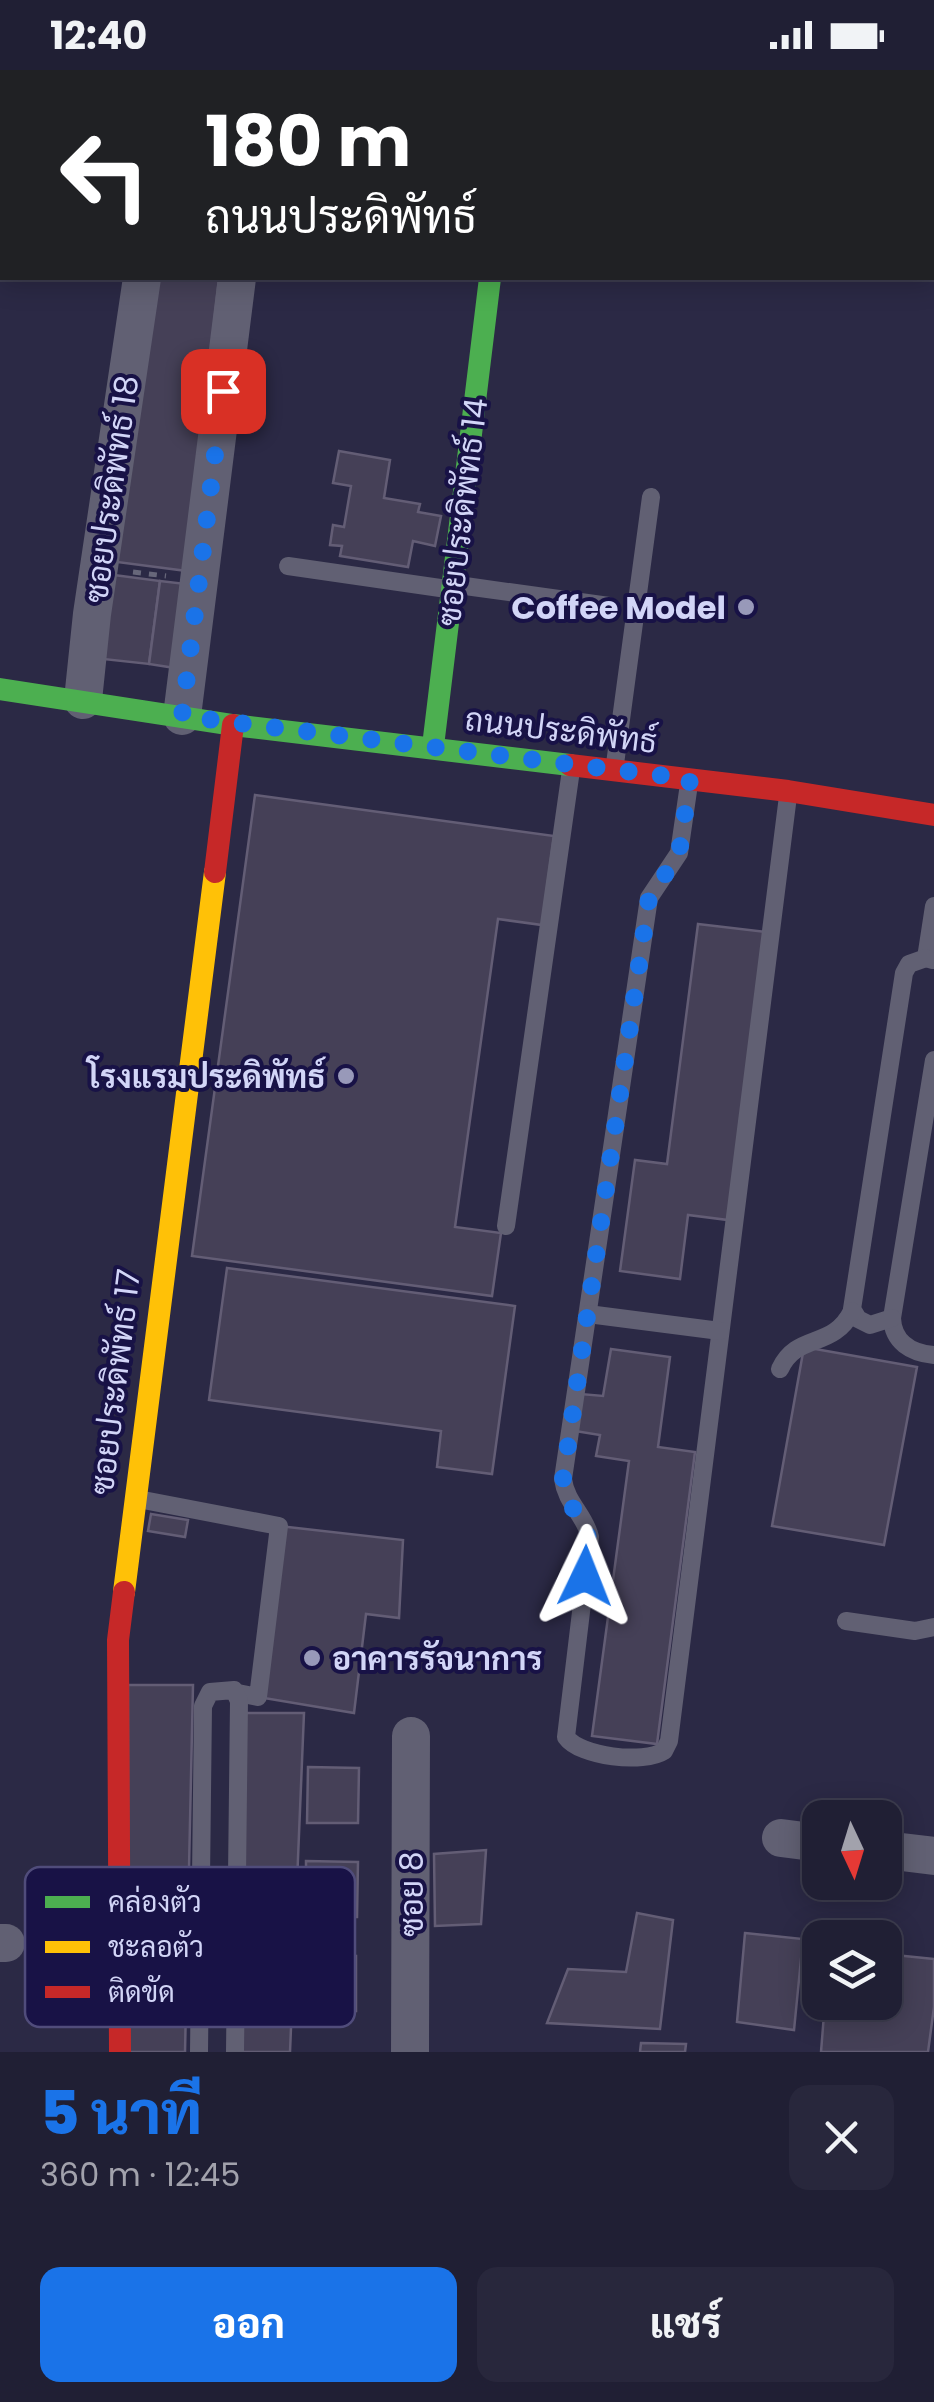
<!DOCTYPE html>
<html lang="th">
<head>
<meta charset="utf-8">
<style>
  body { margin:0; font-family:Poppins,Sarabun,sans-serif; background:#28273c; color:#f1f3f6; height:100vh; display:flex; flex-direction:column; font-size:38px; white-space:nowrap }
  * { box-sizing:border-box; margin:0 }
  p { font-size:32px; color:#a2a2ac }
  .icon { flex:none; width:55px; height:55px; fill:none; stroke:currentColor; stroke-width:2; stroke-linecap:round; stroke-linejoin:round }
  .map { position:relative; height:1982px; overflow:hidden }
  .sheet { display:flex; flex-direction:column; background:#201f34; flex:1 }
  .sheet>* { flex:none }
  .banner { position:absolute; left:0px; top:0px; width:935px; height:210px; box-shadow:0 5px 25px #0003,0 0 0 2px #3d3d4f; background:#202124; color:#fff; overflow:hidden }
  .needle { width:65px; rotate:176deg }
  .fabs { position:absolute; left:802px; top:1730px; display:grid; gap:20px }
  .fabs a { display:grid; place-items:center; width:100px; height:100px; border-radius:20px; background:#201f34; box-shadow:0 5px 25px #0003,0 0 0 2px #3d3d4f; font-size:50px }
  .pin { position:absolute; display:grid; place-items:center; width:85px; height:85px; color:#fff; margin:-42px; border-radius:20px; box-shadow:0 5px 15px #0006 }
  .me { position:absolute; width:110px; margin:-55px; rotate:2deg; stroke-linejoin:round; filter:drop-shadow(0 0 8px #0008) }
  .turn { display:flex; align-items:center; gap:35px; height:210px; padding:0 40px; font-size:45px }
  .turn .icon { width:130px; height:130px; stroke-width:2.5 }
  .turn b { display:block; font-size:70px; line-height:85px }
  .round { display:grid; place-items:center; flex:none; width:105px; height:105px; border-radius:20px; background:#28273c }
  .overview { display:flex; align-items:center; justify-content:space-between; height:170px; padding:0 40px }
  h1 { font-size:60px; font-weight:800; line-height:75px; color:#1a73e8 }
  .primary-button { display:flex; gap:20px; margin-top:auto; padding:20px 40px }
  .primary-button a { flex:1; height:115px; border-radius:20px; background:#1a73e8; color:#fff; font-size:40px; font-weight:800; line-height:115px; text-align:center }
  .primary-button a+a { background:#28273c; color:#f1f3f6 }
  .status { display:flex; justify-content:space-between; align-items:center; height:70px; padding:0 50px; background:#201f34; direction:ltr }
  .status svg { height:28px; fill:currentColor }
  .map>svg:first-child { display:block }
</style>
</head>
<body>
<div class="status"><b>12:40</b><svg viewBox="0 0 49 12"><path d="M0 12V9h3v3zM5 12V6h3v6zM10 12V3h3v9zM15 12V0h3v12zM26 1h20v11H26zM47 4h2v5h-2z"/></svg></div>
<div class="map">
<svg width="934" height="1982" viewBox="0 0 934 1982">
  <rect width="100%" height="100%" fill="#2b2945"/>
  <g fill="#454057" stroke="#635d75" stroke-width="2.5">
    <path d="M 155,208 L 219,208 L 187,501 L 117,492 Z"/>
    <path d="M 339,381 L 390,390 L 384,428 L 420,434 L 418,442 L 441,446 L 435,476 L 413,471 L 408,497 L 340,486 L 342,476 L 330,475 L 333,455 L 344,457 L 351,416 L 333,413 Z"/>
    <path d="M 114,505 L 160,511 L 149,594 L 103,589 Z"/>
    <path d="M 160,511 L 186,514 L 175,598 L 149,594 Z"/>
    <path d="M 255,725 L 554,766 L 542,855 L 498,849 L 455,1157 L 501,1163 L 492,1226 L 192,1186 Z"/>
    <path d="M 698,854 L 766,862 L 728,1150 L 688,1145 L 680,1209 L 620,1201 L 635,1090 L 667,1094 Z"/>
    <path d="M 227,1198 L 515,1236 L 492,1404 L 437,1397 L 441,1361 L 209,1330 Z"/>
    <path d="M 804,1277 L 917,1297 L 884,1475 L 772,1456 Z"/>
    <path d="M 611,1279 L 670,1287 L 658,1377 L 695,1382 L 657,1674 L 592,1666 L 629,1391 L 596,1386 L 600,1365 L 575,1361 L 581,1324 L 603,1326 Z"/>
    <path d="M 151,1444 L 188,1450 L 185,1467 L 148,1461 Z"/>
    <path d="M 279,1456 L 403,1470 L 399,1548 L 366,1544 L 354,1643 L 258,1627 Z"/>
    <path d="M 128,1615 L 193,1615 L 185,1982 L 128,1982 Z"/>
    <path d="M 245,1643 L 304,1643 L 290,1982 L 241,1982 Z"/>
    <path d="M 308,1697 L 359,1698 L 358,1753 L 307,1753 Z"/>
    <path d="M 486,1780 L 481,1854 L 435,1856 L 434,1784 Z"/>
    <path d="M 306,1791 L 358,1792 L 357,1847 L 306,1847 Z"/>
    <path d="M 637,1843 L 673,1850 L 660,1959 L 547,1953 L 568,1899 L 626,1902 Z"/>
    <path d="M 745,1863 L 803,1869 L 794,1960 L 737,1952 Z"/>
    <path d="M 885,1884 L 934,1889 L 934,1937 L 928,1982 L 821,1982 L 825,1932 L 885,1932 Z"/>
    <path d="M 305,1885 L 356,1886 L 356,1941 L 304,1941 Z"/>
    <path d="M 641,1973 L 686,1974 L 685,1982 L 640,1982 Z"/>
  </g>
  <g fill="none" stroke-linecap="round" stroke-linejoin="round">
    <path stroke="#67677a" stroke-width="5" stroke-dasharray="8 8" stroke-linecap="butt" d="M 133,502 L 166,506"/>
    <g stroke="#616073" stroke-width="18">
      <path d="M 288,496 L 447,519"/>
      <path d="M 458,515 L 609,536"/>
      <path d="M 615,694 L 651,427"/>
      <path d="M 689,714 L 679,783 L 649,828 L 563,1409 C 566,1433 585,1445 590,1467 L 566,1667 C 580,1687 644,1694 664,1681 L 669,1671 L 788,726"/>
      <path d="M 933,890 L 926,888 L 934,836"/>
      <path d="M 934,990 L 892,1248 C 893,1272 911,1283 934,1285"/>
      <path d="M 506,1156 L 571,700"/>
      <path d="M 588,1244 L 720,1261"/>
      <path d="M 892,1248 L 870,1255 L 858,1249 L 852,1239 L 904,903 L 909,894 L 926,888"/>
      <path d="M 780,1299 C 797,1262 833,1280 852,1241"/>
      <path d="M 138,1429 L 279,1456 L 258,1627 L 238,1623"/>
      <path d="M 846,1551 L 915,1561 L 934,1557"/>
      <path d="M 199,1982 L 203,1636 L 210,1622 L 234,1620 L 239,1631 L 235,1982"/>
    </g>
    <g stroke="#616073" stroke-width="38">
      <path d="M 216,2 L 217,0"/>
      <path d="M 516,2 L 516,0"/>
      <path d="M 83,630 L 92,544 L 142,208"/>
      <path d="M 182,646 L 237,208"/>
      <path d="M 781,1768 L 820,1773"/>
      <path d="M 885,1780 L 934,1786"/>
      <path d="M 0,1873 L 6,1873"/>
      <path d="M 410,1982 L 411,1666"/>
    </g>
    <g stroke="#4caf50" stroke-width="22">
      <path d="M 0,619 L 233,655 L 570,695"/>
      <path d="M 433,676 L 490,208"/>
    </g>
    <path stroke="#ffc107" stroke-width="22" d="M 124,1522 L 215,802"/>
    <g stroke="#c62828" stroke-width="22">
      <path d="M 570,695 L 788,721 L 934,745"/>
      <path d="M 215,802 L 233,655"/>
      <path d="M 120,1982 L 118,1570 L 124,1522"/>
    </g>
  </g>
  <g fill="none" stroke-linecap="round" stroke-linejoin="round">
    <path stroke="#1a73e8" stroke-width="18" stroke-dasharray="0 32.4" d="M 223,321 L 182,646 L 690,709 L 679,784 L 649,828 L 563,1409 L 567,1430 L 588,1459 L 585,1506"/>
  </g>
  <g fill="#9899b9" stroke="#181246" stroke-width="4">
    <circle cx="746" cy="537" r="10"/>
    <circle cx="346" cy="1006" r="10"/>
    <circle cx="312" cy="1588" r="10"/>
  </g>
  <g text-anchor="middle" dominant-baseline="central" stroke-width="8" stroke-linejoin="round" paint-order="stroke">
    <g font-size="32" fill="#d2d5f7" stroke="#181246">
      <text transform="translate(111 419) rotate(-82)">ซอยประดิพัทธ์ 18</text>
      <text transform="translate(462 442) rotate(-83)">ซอยประดิพัทธ์ 14</text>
      <text transform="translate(561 660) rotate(7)">ถนนประดิพัทธ์</text>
      <text transform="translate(115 1312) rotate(-83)">ซอยประดิพัทธ์ 17</text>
      <text transform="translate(411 1824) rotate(-90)">ซอย 8</text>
    </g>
    <g font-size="32" font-weight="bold" fill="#d2d5f7" stroke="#181246" text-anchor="end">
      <text x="726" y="537">Coffee Model</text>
      <text x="326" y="1006">โรงแรมประดิพัทธ์</text>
      <text x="332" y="1588" text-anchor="start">อาคารรัจนาการ</text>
    </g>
  </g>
  <rect x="25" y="1797" width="330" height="160" rx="15" fill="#181246" stroke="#504c7b" stroke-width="2.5"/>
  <rect x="45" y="1826" width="45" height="12" fill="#4caf50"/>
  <rect x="45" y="1871" width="45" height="12" fill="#ffc107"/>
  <rect x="45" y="1916" width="45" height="12" fill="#c62828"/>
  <g font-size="28" fill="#d2d5f7">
    <text x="108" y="1842">คล่องตัว</text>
    <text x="108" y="1887">ชะลอตัว</text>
    <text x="108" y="1932">ติดขัด</text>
  </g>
</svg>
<div class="fabs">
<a><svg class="needle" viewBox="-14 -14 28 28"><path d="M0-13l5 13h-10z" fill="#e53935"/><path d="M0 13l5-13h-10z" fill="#a2a2ac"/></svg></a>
<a><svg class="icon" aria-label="layers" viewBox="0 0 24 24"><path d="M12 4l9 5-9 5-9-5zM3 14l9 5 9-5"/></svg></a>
</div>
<div class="pin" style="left:223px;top:321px;background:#d93025"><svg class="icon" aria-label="arrive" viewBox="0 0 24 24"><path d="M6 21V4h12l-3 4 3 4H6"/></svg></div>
<svg class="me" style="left:585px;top:1506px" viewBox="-20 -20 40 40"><path d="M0-17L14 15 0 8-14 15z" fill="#1a73e8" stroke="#fff" stroke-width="4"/></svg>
<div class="banner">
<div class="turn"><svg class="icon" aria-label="left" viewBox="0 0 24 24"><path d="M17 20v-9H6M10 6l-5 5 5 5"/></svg><div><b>180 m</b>ถนนประดิพัทธ์</div></div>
</div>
</div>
<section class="sheet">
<div class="overview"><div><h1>5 นาที</h1><p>360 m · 12:45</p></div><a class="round"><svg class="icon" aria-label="close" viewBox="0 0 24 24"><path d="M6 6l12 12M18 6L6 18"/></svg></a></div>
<div class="primary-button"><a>ออก</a><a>แชร์</a></div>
</section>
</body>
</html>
